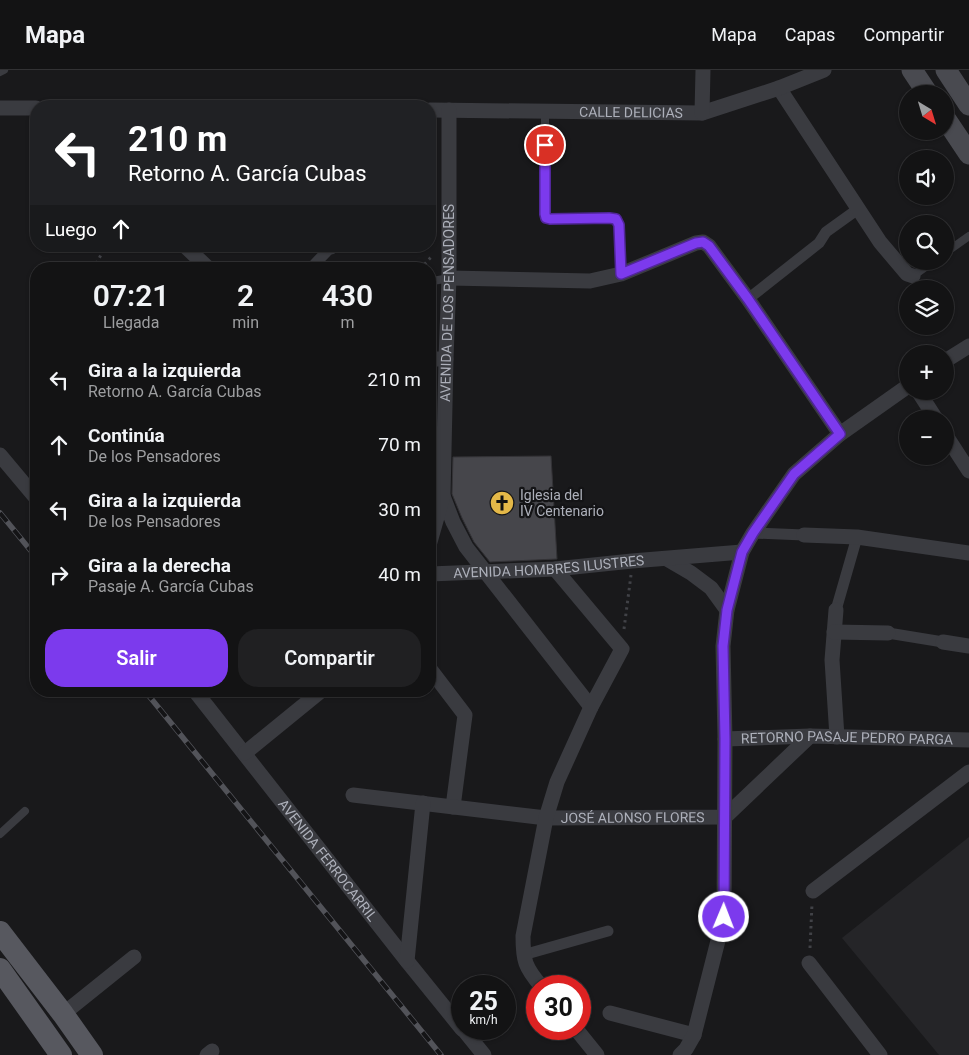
<!DOCTYPE html>
<html lang="es">
<head>
<meta charset="utf-8">
<style>
  body { margin:0; font-family:Roboto,sans-serif; background:#202022; color:#f1f3f6; height:100vh; display:flex; flex-direction:column; font-size:19px; white-space:nowrap }
  * { box-sizing:border-box; margin:0 }
  p { font-size:16px; color:#9d9ea0 }
  .icon { flex:none; width:28px; height:28px; fill:none; stroke:currentColor; stroke-width:2; stroke-linecap:round; stroke-linejoin:round }
  .map { position:relative; flex:1; overflow:hidden }
  .drawer { position:absolute; left:30px; top:192px; width:406px; height:435px; display:flex; flex-direction:column; background:#131314; border-radius:20px; box-shadow:0 1px 4px #0004,0 0 0 1px #323234 }
  .drawer>* { flex:none }
  .hud { position:absolute; left:30px; top:30px; width:406px; height:152px; border-radius:20px; box-shadow:0 1px 4px #0004,0 0 0 1px #323234; background:#202124; color:#fff; overflow:hidden }
  .needle { width:32px; rotate:142deg }
  .fabs { position:absolute; left:899px; top:15px; display:grid; gap:10px }
  .fabs a { display:grid; place-items:center; width:55px; height:55px; border-radius:50%; background:#131314; box-shadow:0 1px 4px #0004,0 0 0 1px #323234; font-size:25px }
  .speed { position:absolute; left:451px; top:905px; display:flex; gap:10px; font-size:25px; font-weight:700; text-align:center }
  .speed>* { display:grid; place-content:center; width:65px; height:65px; border-radius:50%; background:#131314; box-shadow:0 1px 4px #0004,0 0 0 1px #323234; line-height:1 }
  .speed small { font-size:12px; font-weight:400 }
  .speed .limit { border:8px solid #d22; background:#fff; color:#111 }
  .pin { position:absolute; display:grid; place-items:center; width:42px; height:42px; color:#fff; margin:-21px; border:2px solid #fff; border-radius:50%; box-shadow:0 1px 5px #0007 }
  .me { position:absolute; width:55px; margin:-28px; rotate:1deg; stroke-linejoin:round; filter:drop-shadow(0 0 4px #0008) }
  .turn { display:flex; align-items:center; gap:18px; height:105px; padding:0 15px; font-size:22px }
  .turn .icon { width:65px; height:65px; stroke-width:2.5 }
  .turn b { display:block; font-size:35px; line-height:42px }
  .then { display:flex; align-items:center; height:48px; padding:0 15px; background:#0003; gap:10px; font-size:19px }
  .eta { display:flex; justify-content:space-evenly; align-items:center; height:85px; text-align:center }
  .eta b { font-size:30px; font-weight:600; line-height:35px }
  .primary-button { display:flex; gap:10px; margin-top:auto; padding:10px 15px }
  .primary-button a { flex:1; height:58px; border-radius:20px; background:#7c3aed; color:#fff; font-size:20px; font-weight:600; line-height:58px; text-align:center }
  .primary-button a+a { background:#202022; color:#f1f3f6 }
  ul { padding:0; list-style:none }
  li { display:flex; align-items:center; gap:15px; height:65px; padding:0 15px }
  li div { flex:1 }
  li b { display:block; font-size:19px }
  li em { font-style:normal }
  header { display:flex; align-items:center; gap:30px; box-sizing:border-box; height:70px; padding:0 25px; background:#131314; border-bottom:1px solid #323234 }
  header strong { font-size:24px }
  nav { display:flex; gap:28px; margin-inline-start:auto; font-size:18px }
  .map>svg:first-child { display:block }
</style>
</head>
<body>
<header>
<strong>Mapa</strong>
<nav><a>Mapa</a><a>Capas</a><a>Compartir</a></nav>
</header>
<div class="map">
<svg width="969" height="985" viewBox="0 0 969 985">
  <rect width="100%" height="100%" fill="#19191b"/>
  <path fill="#252528" d="M 969,767 L 969,985 L 939,985 L 842,868 Z"/>
  <path fill="#46464b" stroke="#343337" d="M 551,386 L 557,489 L 490,492 L 474,472 L 462,448 L 452,424 L 453,387 Z"/>
  <g fill="none" stroke-linecap="round" stroke-linejoin="round">
    <g stroke="#414247" stroke-width="3" stroke-dasharray="2.5 4" stroke-linecap="butt">
      <path d="M 93,199 L 106,176"/>
      <path d="M 420,199 L 433,185"/>
      <path d="M 624,559 L 631,505"/>
      <path d="M 810,878 L 812,834"/>
    </g>
    <g stroke="#3a3b40" stroke-width="8">
      <path d="M 0,2 L 4,0"/>
      <path d="M 545,41 L 545,144 L 546,148 L 550,149 L 609,148 L 616,149 L 619,155 L 621,204"/>
      <path d="M 945,183 L 969,166"/>
      <path d="M 913,206 L 934,191"/>
      <path d="M 430,213 L 433,211 L 449,208"/>
      <path d="M 394,621 L 395,621"/>
      <path d="M 0,764 L 25,741"/>
    </g>
    <g stroke="#3a3b40" stroke-width="11">
      <path d="M 310,199 L 331,177"/>
      <path d="M 748,229 L 819,173 L 826,162 L 858,139"/>
      <path d="M 753,463 L 804,465"/>
      <path d="M 836,540 L 857,467"/>
      <path d="M 888,563 L 943,572"/>
      <path d="M 523,885 L 608,861"/>
    </g>
    <g stroke="#3a3b40" stroke-width="15">
      <path d="M 779,18 L 880,172 L 907,204 L 913,206"/>
      <path d="M 0,38 L 36,38"/>
      <path id="s1" d="M 430,40 L 702,43 L 779,18 L 824,0"/>
      <path d="M 702,43 L 703,0"/>
      <path d="M 185,176 L 209,199"/>
      <path d="M 330,176 L 331,177 L 332,176"/>
      <path d="M 449,208 L 590,211 L 621,204 L 696,173 L 703,172 L 709,176 L 748,229 L 840,364"/>
      <path d="M 430,289 L 446,289"/>
      <path d="M 945,291 L 969,276"/>
      <path d="M 918,321 L 936,349"/>
      <path d="M 945,364 L 969,401"/>
      <path d="M 0,385 L 36,428"/>
      <path d="M 443,426 L 453,452 L 466,477 L 591,637"/>
      <path d="M 804,465 L 857,467 L 969,483"/>
      <path id="s2" d="M 430,472 L 443,426 L 446,289 L 449,208 L 449,40"/>
      <path d="M 667,489 L 691,503 L 711,518 L 727,540"/>
      <path id="s3" d="M 430,504 L 555,499 L 632,491 L 742,482"/>
      <path d="M 836,540 L 832,590 L 837,667"/>
      <path d="M 834,562 L 888,563"/>
      <path d="M 943,572 L 969,576"/>
      <path d="M 430,599 L 465,645 L 453,737"/>
      <path id="s4" d="M 195,621 L 407,891 L 462,959"/>
      <path id="s5" d="M 725,669 L 810,666 L 969,670"/>
      <path d="M 245,683 L 321,621"/>
      <path id="s6" d="M 353,725 L 546,748 L 725,747 L 810,666"/>
      <path d="M 813,821 L 969,702"/>
      <path d="M 407,891 L 423,733"/>
      <path d="M 809,893 L 880,985"/>
      <path d="M 541,916 C 525,897 523,891 523,866 L 546,748 L 557,712 L 591,637 L 622,579 L 555,499"/>
      <path d="M 610,943 L 694,965"/>
      <path d="M 63,944 L 134,887"/>
      <path d="M 463,959 L 484,985"/>
      <path d="M 576,959 L 597,985"/>
      <path d="M 207,985 L 212,981"/>
      <path d="M 680,985 L 686,979 L 694,965 L 724,847 L 725,669 L 723,576 L 727,540 L 742,482 L 753,463 L 794,404 L 840,364 L 908,316"/>
    </g>
    <g stroke="#494a50" stroke-width="21">
      <path d="M 912,0 L 928,24"/>
      <path d="M 946,0 L 969,35"/>
      <path d="M 945,48 L 969,84"/>
    </g>
    <g stroke="#57585f" stroke-width="22">
      <path d="M 0,862 L 63,944 L 92,985"/>
      <path d="M 0,899 L 61,985"/>
    </g>
    <g stroke="#525359" stroke-width="5.5">
      <g id="rail">
        <path d="M 0,443 L 36,487"/>
        <path d="M 145,621 L 441,985"/>
      </g>
    </g>
    <use href="#rail" stroke="#141416" stroke-width="4" stroke-dasharray="11" stroke-linecap="butt"/>
  </g>
  <g fill="none" stroke-linecap="round" stroke-linejoin="round">
    <g stroke="#51269a" stroke-width="12">
      <path id="route" d="M 545,75 L 545,144 L 546,148 L 550,149 L 609,148 L 616,149 L 619,155 L 621,204 L 696,173 L 703,172 L 709,176 L 748,229 L 840,364 L 794,404 L 753,463 L 742,482 L 727,540 L 723,576 L 725,669 L 724,847"/>
    </g>
    <use href="#route" stroke="#7c3aed" stroke-width="9"/>
  </g>
  <defs>
    <g id="church-disc" transform="scale(1.25)"><circle r="9.5" fill="#e4b848" stroke="#141416"/><path d="M-1.2-6h2.4v3.5h3.3v2.4h-3.3V6h-2.4V-.1h-3.3v-2.4h3.3Z" fill="#111"/></g>
  </defs>
  <g fill-rule="evenodd">
    <use href="#church-disc" x="502" y="433"/>
  </g>
  <g text-anchor="middle" dominant-baseline="central" stroke-width="4.5" stroke-linejoin="round" paint-order="stroke">
    <g font-size="14" fill="#adb0ba" stroke="#141416">
      <text stroke="none"><textPath href="#s1" startOffset="201">CALLE DELICIAS</textPath></text>
      <text stroke="none"><textPath href="#s2" startOffset="241">AVENIDA DE LOS PENSADORES</textPath></text>
      <text stroke="none"><textPath href="#s3" startOffset="119">AVENIDA HOMBRES ILUSTRES</textPath></text>
      <text stroke="none"><textPath href="#s5" startOffset="122">RETORNO PASAJE PEDRO PARGA</textPath></text>
      <text stroke="none"><textPath href="#s6" startOffset="281">JOSÉ ALONSO FLORES</textPath></text>
      <text stroke="none"><textPath href="#s4" startOffset="215">AVENIDA FERROCARRIL</textPath></text>
    </g>
    <g font-size="14" fill="#adb0ba" stroke="#141416" text-anchor="start">
      <text x="520" y="425">Iglesia del<tspan x="520" dy="16">IV Centenario</tspan></text>
    </g>
  </g>
</svg>
<div class="fabs">
<a><svg class="needle" viewBox="-14 -14 28 28"><path d="M0-13l5 13h-10z" fill="#e53935"/><path d="M0 13l5-13h-10z" fill="#9d9ea0"/></svg></a>
<a><svg class="icon" aria-label="sound" viewBox="0 0 24 24"><path d="M4 9h4l5-4v14l-5-4H4zM17 9q2 3 0 6"/></svg></a>
<a><svg class="icon" aria-label="search" viewBox="0 0 24 24"><circle cx="10" cy="10" r="6"/><path d="M15 15l6 6"/></svg></a>
<a><svg class="icon" aria-label="layers" viewBox="0 0 24 24"><path d="M12 4l9 5-9 5-9-5zM3 14l9 5 9-5"/></svg></a>
<a>+</a>
<a>−</a>
</div>
<div class="speed"><div>25<small>km/h</small></div><div class="limit">30</div></div>
<div class="pin" style="left:545px;top:75px;background:#d93025"><svg class="icon" aria-label="arrive" viewBox="0 0 24 24"><path d="M6 21V4h12l-3 4 3 4H6"/></svg></div>
<svg class="me" style="left:724px;top:847px" viewBox="-20 -20 40 40"><circle r="17" fill="#7c3aed" stroke="#fff" stroke-width="3"/><path d="M0-11L8 9 0 5-8 9z" fill="#fff"/></svg>
<div class="hud">
<div class="turn"><svg class="icon" aria-label="left" viewBox="0 0 24 24"><path d="M17 20v-9H6M10 6l-5 5 5 5"/></svg><div><b>210 m</b>Retorno A. García Cubas</div></div>
<div class="then">Luego<svg class="icon" aria-label="ahead" viewBox="0 0 24 24"><path d="M12 20V5M6 11l6-6 6 6"/></svg></div>
</div>
<section class="drawer">
<div class="eta">
<div><b>07:21</b><p>Llegada</p></div>
<div><b>2</b><p>min</p></div>
<div><b>430</b><p>m</p></div>
</div>
<ul>
<li><svg class="icon" aria-label="left" viewBox="0 0 24 24"><path d="M17 20v-9H6M10 6l-5 5 5 5"/></svg><div><b>Gira a la izquierda</b><p>Retorno A. García Cubas</p></div><em>210 m</em></li>
<li><svg class="icon" aria-label="ahead" viewBox="0 0 24 24"><path d="M12 20V5M6 11l6-6 6 6"/></svg><div><b>Continúa</b><p>De los Pensadores</p></div><em>70 m</em></li>
<li><svg class="icon" aria-label="left" viewBox="0 0 24 24"><path d="M17 20v-9H6M10 6l-5 5 5 5"/></svg><div><b>Gira a la izquierda</b><p>De los Pensadores</p></div><em>30 m</em></li>
<li><svg class="icon" aria-label="right" viewBox="0 0 24 24"><path d="M7 20v-9h11M14 6l5 5-5 5"/></svg><div><b>Gira a la derecha</b><p>Pasaje A. García Cubas</p></div><em>40 m</em></li>
</ul>
<div class="primary-button"><a>Salir</a><a>Compartir</a></div>
</section>
</div>
</body>
</html>
